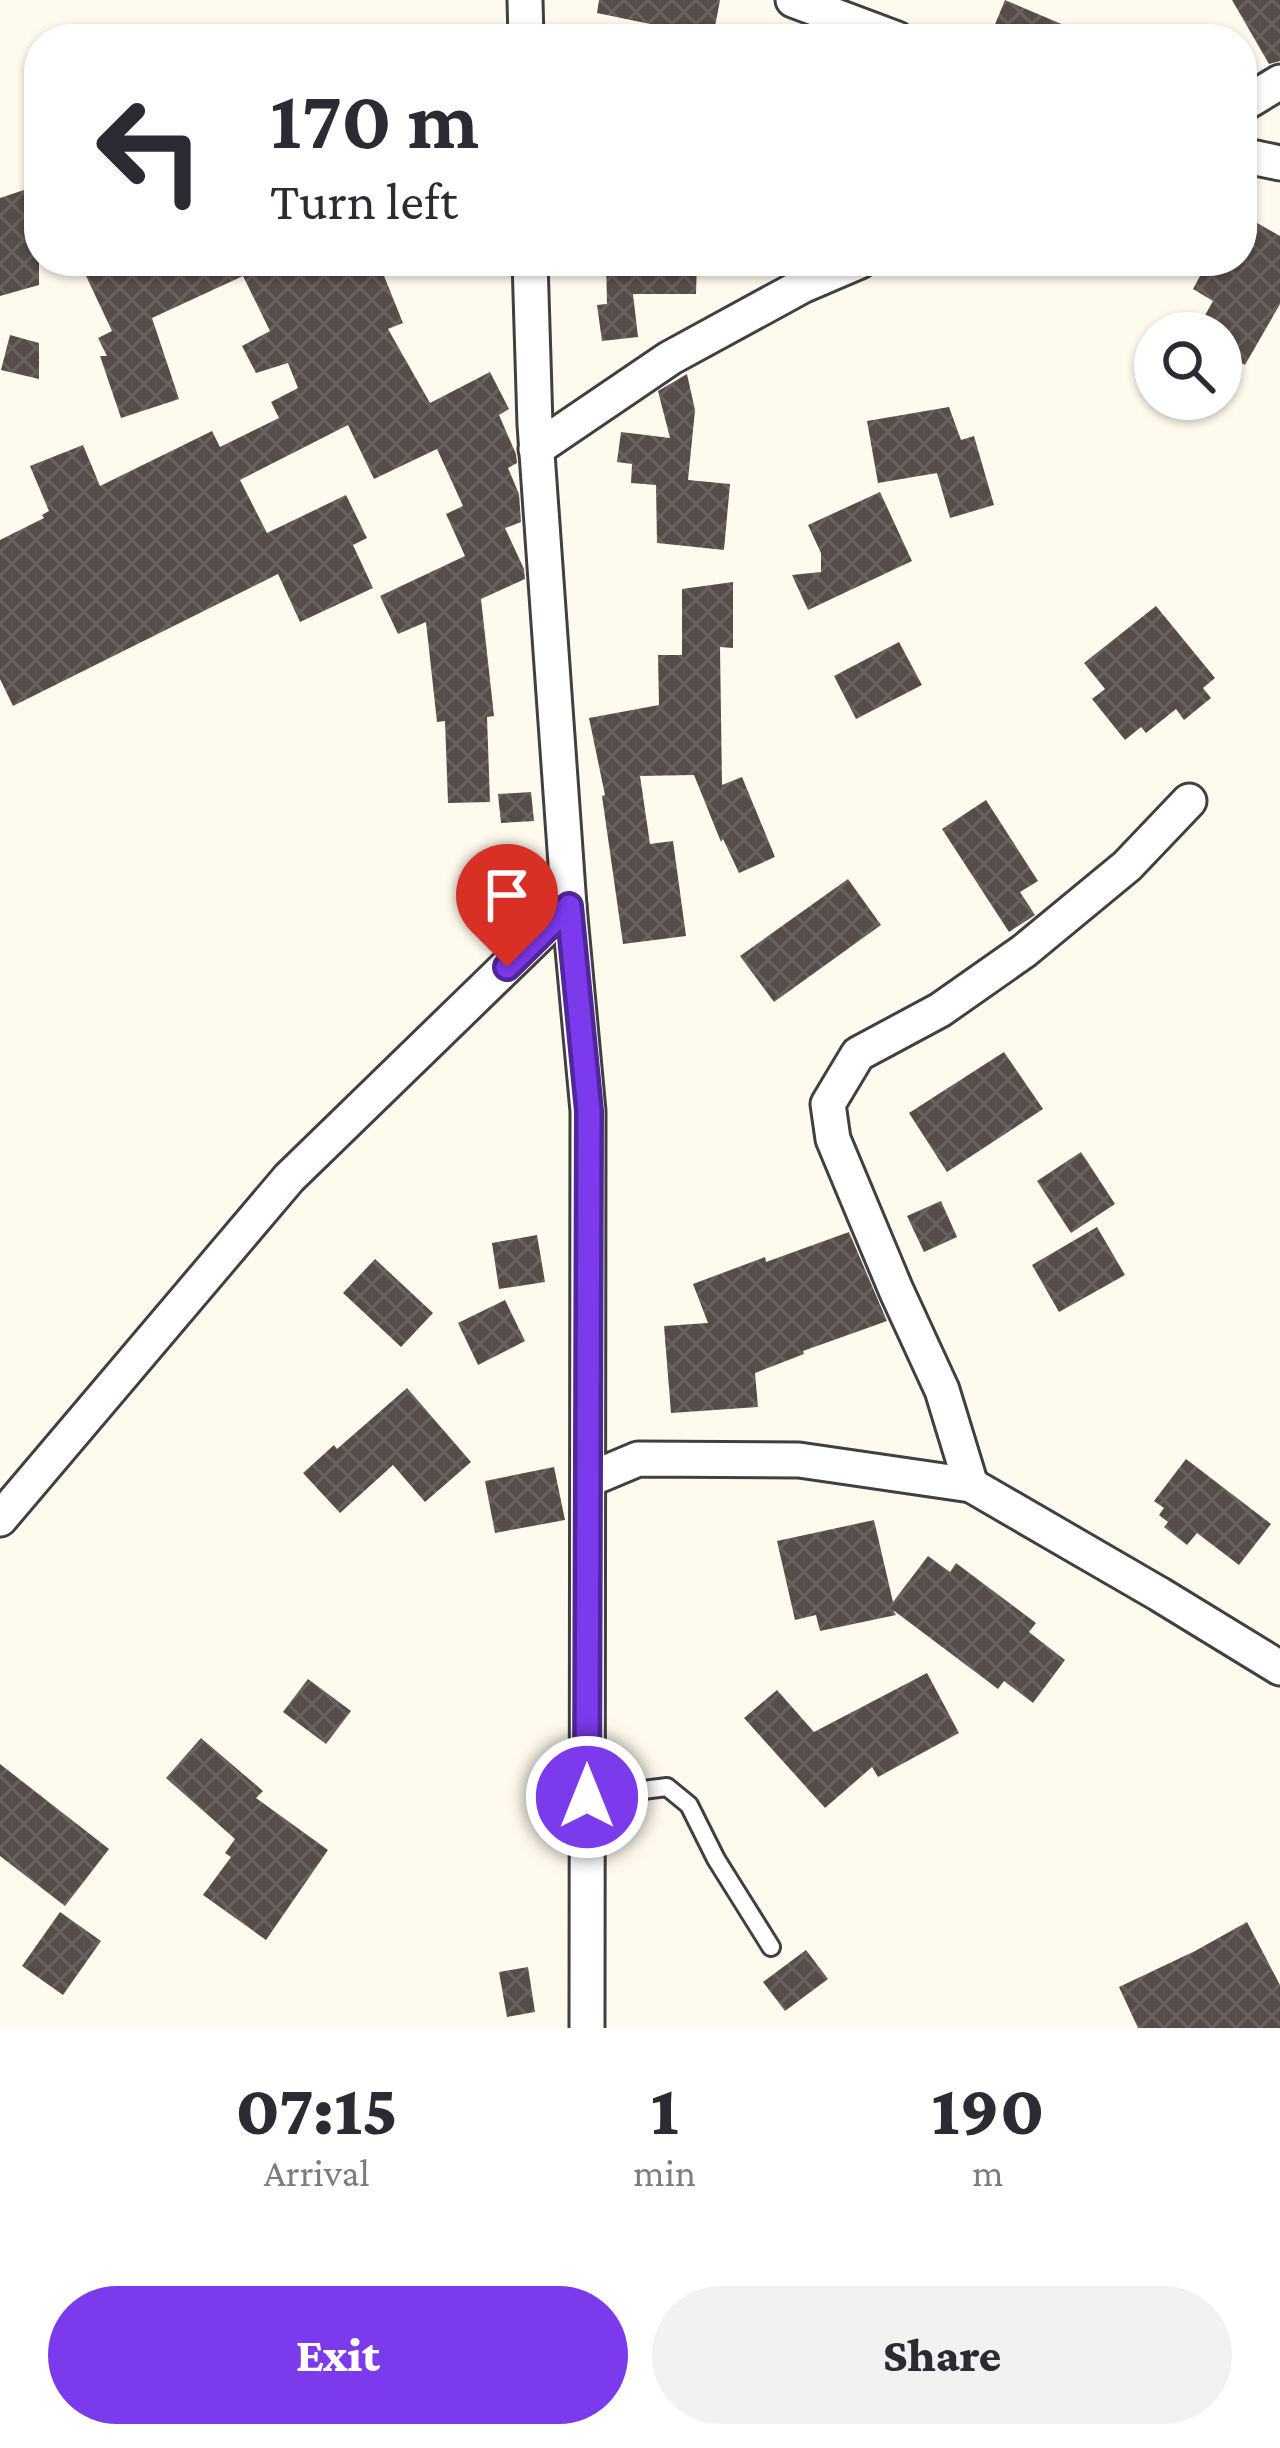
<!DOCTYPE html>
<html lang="en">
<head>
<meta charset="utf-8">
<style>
  body { margin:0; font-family:"Crimson Pro",serif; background:#f2f2f3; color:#2b2b33; height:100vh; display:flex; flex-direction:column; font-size:45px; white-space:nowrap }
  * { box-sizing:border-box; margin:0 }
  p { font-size:39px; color:#7c7c81 }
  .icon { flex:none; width:66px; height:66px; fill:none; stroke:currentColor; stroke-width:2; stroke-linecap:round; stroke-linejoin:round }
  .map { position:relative; height:2028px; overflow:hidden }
  .sheet { display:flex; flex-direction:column; background:#fff; flex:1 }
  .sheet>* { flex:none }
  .hud { position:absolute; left:24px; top:24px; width:1233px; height:252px; border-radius:48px; box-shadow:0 3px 9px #0004; background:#fff; color:#2b2b33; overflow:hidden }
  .tools { position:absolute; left:1134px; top:312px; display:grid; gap:24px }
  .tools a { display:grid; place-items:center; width:108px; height:108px; border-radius:50%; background:#fff; box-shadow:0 3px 9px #0004; font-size:60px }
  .pin { position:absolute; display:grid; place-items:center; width:102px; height:102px; color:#fff; margin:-123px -51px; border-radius:50% 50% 50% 0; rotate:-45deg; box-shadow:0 0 12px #0007 }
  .pin .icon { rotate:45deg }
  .me { position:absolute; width:132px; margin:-66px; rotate:0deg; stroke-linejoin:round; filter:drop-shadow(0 0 9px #0008) }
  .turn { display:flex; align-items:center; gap:42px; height:252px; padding:0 48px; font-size:54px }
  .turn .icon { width:156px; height:156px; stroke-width:2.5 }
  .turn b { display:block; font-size:84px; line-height:102px }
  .eta { display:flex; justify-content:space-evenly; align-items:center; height:204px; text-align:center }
  .eta b { font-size:72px; font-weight:800; line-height:84px }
  .cta { display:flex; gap:24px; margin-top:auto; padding:24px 48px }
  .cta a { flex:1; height:138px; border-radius:72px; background:#7c3aed; color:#fff; font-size:48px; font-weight:800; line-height:138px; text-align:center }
  .cta a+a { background:#f2f2f3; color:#2b2b33 }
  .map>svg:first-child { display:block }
</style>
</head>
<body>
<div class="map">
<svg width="1280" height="2028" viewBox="0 0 1280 2028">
  <defs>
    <pattern id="building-cross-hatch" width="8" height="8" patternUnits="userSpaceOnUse" patternTransform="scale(3)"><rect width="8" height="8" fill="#564d49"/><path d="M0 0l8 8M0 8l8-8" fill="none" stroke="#69625f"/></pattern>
  </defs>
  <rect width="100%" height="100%" fill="#fffaed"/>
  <g fill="url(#building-cross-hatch)">
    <path d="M 599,0 L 720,0 L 713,37 L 597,13 Z"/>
    <path d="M 1005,0 L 1097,39 L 989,39 Z"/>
    <path d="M 1232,0 L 1280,0 L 1280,61 L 1269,64 Z"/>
    <path d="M 39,185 L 39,285 L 0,296 L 0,198 Z"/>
    <path d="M 1252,220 L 1280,236 L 1280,304 L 1245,365 L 1221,351 L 1221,333 L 1195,333 L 1213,301 L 1193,289 L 1208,261 L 1242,261 L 1242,237 Z"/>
    <path d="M 79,261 L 378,261 L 403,323 L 388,329 L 430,403 L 490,372 L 509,409 L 499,415 L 516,454 L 517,463 L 508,468 L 519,494 L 521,522 L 505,528 L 524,569 L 525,579 L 481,599 L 494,716 L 487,717 L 490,802 L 448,803 L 445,721 L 437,722 L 426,622 L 398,634 L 380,596 L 465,556 L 446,514 L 463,506 L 437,449 L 374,479 L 348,425 L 240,480 L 267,533 L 346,495 L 367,538 L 353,545 L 373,588 L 300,622 L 278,574 L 13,706 L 0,679 L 0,540 L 44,518 L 42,515 L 49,511 L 30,466 L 83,445 L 100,486 L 212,431 L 220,447 L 279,418 L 271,402 L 298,388 L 288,363 L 256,373 L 242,346 L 270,331 L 243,276 L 152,318 L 179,399 L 121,418 L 100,356 L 107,356 L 98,338 L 112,331 Z"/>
    <path d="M 606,261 L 697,261 L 696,294 L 633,294 L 638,337 L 602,341 L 597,305 L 607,304 Z"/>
    <path d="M 10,335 L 39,343 L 39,379 L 1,370 Z"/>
    <path d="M 687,374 L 695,410 L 688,480 L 730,484 L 724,550 L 657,543 L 656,485 L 631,483 L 632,464 L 617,462 L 621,432 L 670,438 L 658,391 Z"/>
    <path d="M 949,407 L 961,440 L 974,436 L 994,505 L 950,518 L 937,473 L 878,483 L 867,421 Z"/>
    <path d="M 880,492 L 912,561 L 808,610 L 792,575 L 821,572 L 821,553 L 808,525 Z"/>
    <path d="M 733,582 L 733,648 L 720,647 L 722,785 L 742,777 L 775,857 L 739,873 L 723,839 L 721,842 L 694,775 L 640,776 L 650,844 L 673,841 L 686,936 L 623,944 L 602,796 L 605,795 L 589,718 L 659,705 L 658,655 L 682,655 L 682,589 Z"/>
    <path d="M 1156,606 L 1215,678 L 1203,688 L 1211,698 L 1184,720 L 1176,709 L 1146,733 L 1141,727 L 1125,740 L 1092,699 L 1105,689 L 1084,663 Z"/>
    <path d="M 899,642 L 922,685 L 856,719 L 834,676 Z"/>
    <path d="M 531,792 L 534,821 L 501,823 L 498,794 Z"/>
    <path d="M 986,800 L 1038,881 L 1020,892 L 1035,915 L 1009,932 L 942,829 Z"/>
    <path d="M 848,879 L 881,925 L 774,1002 L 740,956 Z"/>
    <path d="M 1004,1052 L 1043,1109 L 947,1172 L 909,1113 Z"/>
    <path d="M 1081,1152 L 1115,1204 L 1071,1233 L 1037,1181 Z"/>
    <path d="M 941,1201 L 957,1237 L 924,1252 L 907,1216 Z"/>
    <path d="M 1097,1227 L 1125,1275 L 1059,1312 L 1032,1265 Z"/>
    <path d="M 849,1232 L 887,1321 L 803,1351 L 804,1354 L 755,1373 L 758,1407 L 671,1413 L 664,1326 L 708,1323 L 693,1284 L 765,1257 L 766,1262 Z"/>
    <path d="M 537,1235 L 545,1282 L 499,1289 L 492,1243 Z"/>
    <path d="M 375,1259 L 433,1313 L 401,1347 L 343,1293 Z"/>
    <path d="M 505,1300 L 525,1341 L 478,1365 L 458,1323 Z"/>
    <path d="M 407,1388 L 471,1462 L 425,1502 L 393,1465 L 340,1513 L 303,1473 L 334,1445 L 337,1449 Z"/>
    <path d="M 1186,1459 L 1271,1524 L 1239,1565 L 1197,1533 L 1187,1545 L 1164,1527 L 1168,1522 L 1159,1515 L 1164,1508 L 1154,1501 Z"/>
    <path d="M 554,1467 L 565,1520 L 495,1533 L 485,1481 Z"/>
    <path d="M 874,1520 L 893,1602 L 928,1556 L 950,1572 L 956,1563 L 1036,1623 L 1029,1632 L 1065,1660 L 1033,1703 L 1004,1681 L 998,1689 L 893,1610 L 896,1615 L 820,1631 L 816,1615 L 795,1620 L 777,1541 Z"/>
    <path d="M 927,1673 L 959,1733 L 878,1777 L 872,1767 L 825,1808 L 744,1718 L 777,1690 L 814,1732 Z"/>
    <path d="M 308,1679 L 351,1711 L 326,1744 L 283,1712 Z"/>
    <path d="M 201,1738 L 263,1791 L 256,1798 L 328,1850 L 266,1940 L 203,1895 L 231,1857 L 225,1853 L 235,1839 L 166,1778 Z"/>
    <path d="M 0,1764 L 109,1849 L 65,1906 L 0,1856 Z"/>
    <path d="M 60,1912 L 101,1941 L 63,1995 L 22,1966 Z"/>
    <path d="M 1247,1922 L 1280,1985 L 1280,2028 L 1138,2028 L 1119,1987 L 1195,1951 Z"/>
    <path d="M 806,1950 L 828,1979 L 785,2011 L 763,1982 Z"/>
    <path d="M 528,1967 L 535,2012 L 507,2017 L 499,1972 Z"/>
  </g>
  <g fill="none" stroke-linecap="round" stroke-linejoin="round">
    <g stroke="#404040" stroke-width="22">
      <path id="lane" d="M 587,1797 L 667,1787 L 689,1805 L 716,1859 L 771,1947"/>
    </g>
    <g stroke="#404040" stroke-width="39">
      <g id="street">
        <path d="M 525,0 L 526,39"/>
        <path d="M 793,0 L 897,39"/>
        <path d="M 1242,105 L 1280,82"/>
        <path d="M 1242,155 L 1280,163"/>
        <path d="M 530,261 L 535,425 L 569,906 L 588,1111 L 587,2028"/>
        <path d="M 536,449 L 670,358 L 804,285 L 860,261"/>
        <path d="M 588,1480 L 638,1459 L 799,1460 L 971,1485 L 1159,1594 L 1280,1668"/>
        <path d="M 971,1485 L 942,1390 L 896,1290 L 833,1139 L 828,1104 L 858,1054 L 940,1010 L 1024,951 L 1127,866 L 1189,801"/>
        <path d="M 0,1519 L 289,1178 L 569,906"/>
      </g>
    </g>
    <use href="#lane" stroke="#fff" stroke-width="16"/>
    <use href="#street" stroke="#fff" stroke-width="33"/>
  </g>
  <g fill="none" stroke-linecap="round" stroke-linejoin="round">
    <g stroke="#51269a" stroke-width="30">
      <path id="route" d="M 507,967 L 569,906 L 589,1111 L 587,1797"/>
    </g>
    <use href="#route" stroke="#7c3aed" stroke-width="21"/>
  </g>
</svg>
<div class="tools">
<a><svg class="icon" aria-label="search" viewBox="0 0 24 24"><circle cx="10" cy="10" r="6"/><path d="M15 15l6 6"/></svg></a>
</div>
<div class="pin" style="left:507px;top:967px;background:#d93025"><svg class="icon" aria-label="arrive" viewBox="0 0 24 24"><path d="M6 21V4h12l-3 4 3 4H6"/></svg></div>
<svg class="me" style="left:587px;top:1797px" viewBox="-20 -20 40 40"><circle r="17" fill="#7c3aed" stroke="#fff" stroke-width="3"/><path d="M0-11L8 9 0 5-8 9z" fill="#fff"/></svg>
<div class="hud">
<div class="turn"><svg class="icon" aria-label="left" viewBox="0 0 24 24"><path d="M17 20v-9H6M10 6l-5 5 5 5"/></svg><div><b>170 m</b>Turn left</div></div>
</div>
</div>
<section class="sheet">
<div class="eta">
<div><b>07:15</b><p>Arrival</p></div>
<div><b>1</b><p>min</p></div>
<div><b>190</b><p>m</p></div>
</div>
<div class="cta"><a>Exit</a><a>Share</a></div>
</section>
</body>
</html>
